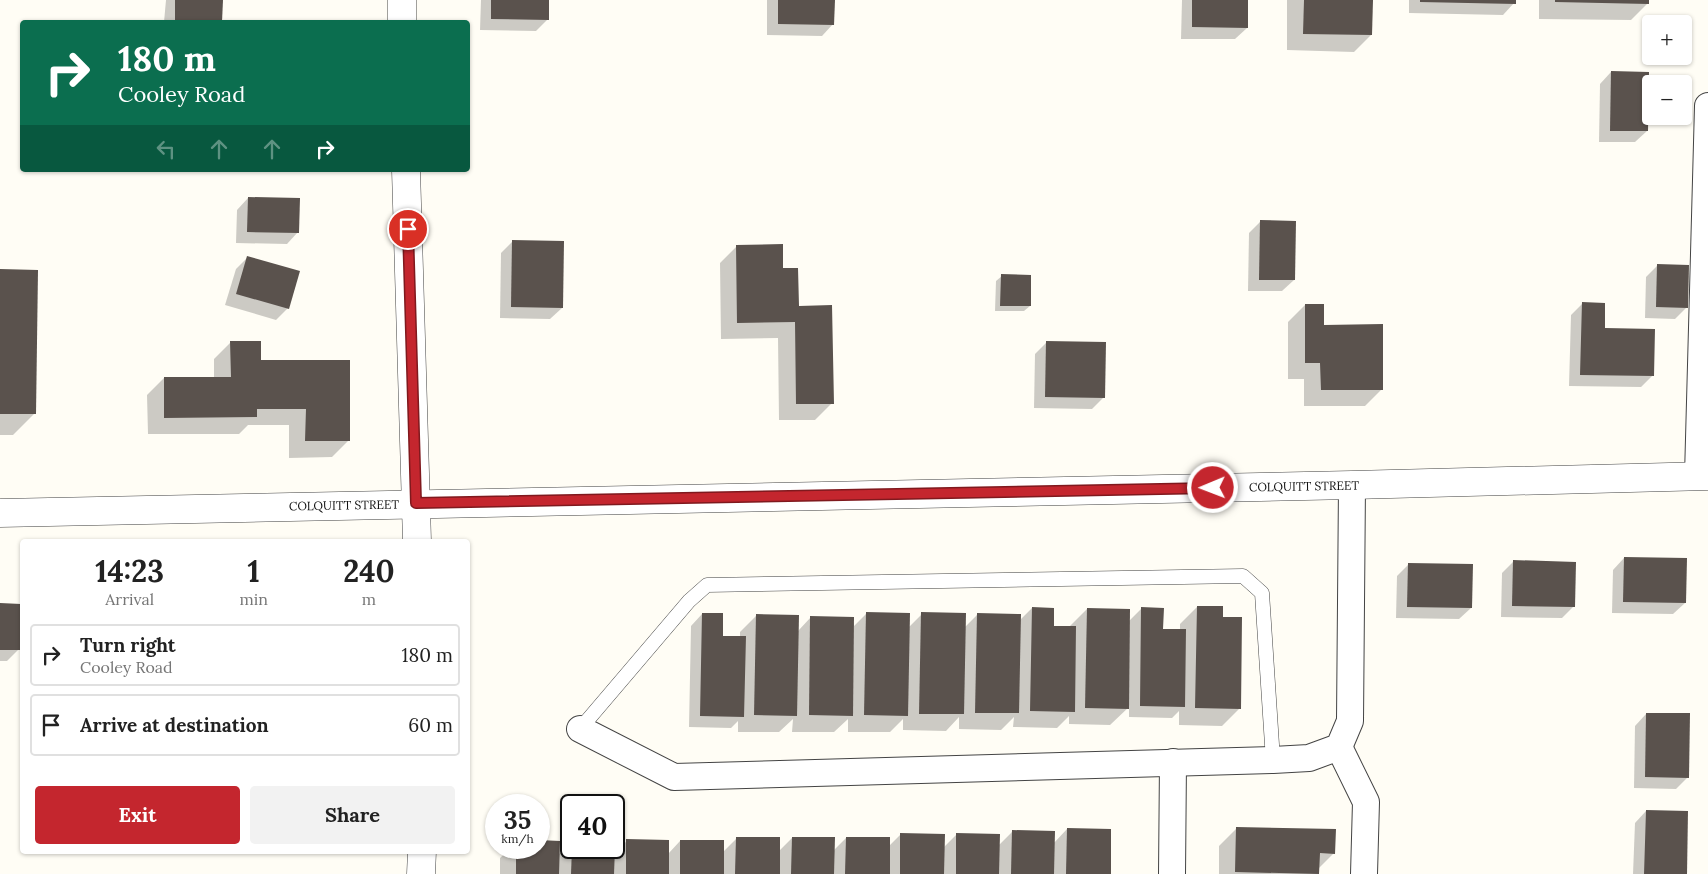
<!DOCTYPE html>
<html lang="en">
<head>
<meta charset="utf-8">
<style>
  body { margin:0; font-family:Lora,serif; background:#f2f2f2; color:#222; height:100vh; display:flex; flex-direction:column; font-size:19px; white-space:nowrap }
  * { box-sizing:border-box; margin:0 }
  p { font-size:16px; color:#767676 }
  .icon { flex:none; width:28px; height:28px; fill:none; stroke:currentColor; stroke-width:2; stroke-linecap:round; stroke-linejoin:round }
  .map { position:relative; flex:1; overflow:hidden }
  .details { position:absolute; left:20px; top:539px; width:450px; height:315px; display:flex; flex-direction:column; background:#fff; border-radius:5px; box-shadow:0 1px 4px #0004 }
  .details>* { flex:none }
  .top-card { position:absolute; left:20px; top:20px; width:450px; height:152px; border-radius:5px; box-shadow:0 1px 4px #0004; background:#0b6e4f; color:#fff; overflow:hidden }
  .fabs { position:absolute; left:1642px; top:15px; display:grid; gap:10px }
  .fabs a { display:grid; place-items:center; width:50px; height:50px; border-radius:5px; background:#fff; box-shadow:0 1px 4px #0004; font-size:25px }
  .speed { position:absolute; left:485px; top:794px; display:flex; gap:10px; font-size:25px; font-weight:700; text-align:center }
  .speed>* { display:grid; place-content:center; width:65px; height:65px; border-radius:50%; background:#fff; box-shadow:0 1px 4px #0004; line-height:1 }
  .speed small { font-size:12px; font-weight:400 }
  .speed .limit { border:2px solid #111; border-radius:8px; background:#fff; color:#111 }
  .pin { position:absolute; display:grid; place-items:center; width:42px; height:42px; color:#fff; margin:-21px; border:2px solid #fff; border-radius:50%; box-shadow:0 1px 5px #0007 }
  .me { position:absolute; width:55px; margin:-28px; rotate:269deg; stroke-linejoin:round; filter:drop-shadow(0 0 4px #0008) }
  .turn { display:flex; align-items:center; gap:18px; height:105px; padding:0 15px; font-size:22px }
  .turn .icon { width:65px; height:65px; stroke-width:2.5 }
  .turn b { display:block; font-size:35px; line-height:42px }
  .lanes { display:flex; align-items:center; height:48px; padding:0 15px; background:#0003; justify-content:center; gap:25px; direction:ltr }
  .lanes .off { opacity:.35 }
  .eta { display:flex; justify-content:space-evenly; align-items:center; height:85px; text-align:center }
  .eta b { font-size:30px; font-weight:700; line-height:35px }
  .primary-button { display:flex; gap:10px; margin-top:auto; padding:10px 15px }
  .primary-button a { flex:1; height:58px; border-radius:5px; background:#c4262e; color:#fff; font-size:20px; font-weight:700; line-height:58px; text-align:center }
  .primary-button a+a { background:#f2f2f2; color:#222 }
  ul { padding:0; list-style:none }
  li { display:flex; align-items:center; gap:15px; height:62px; margin:0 10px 8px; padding:0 5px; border:2px solid #e0e0e0; border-radius:5px }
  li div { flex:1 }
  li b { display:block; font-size:19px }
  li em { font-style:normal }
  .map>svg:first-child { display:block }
</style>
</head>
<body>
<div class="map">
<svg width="1708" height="874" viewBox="0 0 1708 874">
  <rect width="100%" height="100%" fill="#fffdf5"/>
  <g fill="#0003">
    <path d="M 166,0 L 222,0 L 221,22 L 164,22 Z"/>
    <path d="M 481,0 L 548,0 L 548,19 L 536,31 L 480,30 Z"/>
    <path d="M 767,0 L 834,0 L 833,24 L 822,36 L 767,35 Z"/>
    <path d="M 1182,0 L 1247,0 L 1247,28 L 1235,39 L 1181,39 Z"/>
    <path d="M 1287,0 L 1372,0 L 1371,35 L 1354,52 L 1287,50 Z"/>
    <path d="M 1409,0 L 1514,0 L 1514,3 L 1503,15 L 1409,13 Z"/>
    <path d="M 1539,0 L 1648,0 L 1648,3 L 1631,20 L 1539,19 Z"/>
    <path d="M 1611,72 L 1647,131 L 1635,142 L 1599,142 L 1600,84 Z"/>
    <path d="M 248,198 L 298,232 L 287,244 L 236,243 L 237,210 Z"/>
    <path d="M 1261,221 L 1294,280 L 1282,291 L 1248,291 L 1249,233 Z"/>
    <path d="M 513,241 L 562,308 L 550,319 L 500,318 L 501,253 Z"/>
    <path d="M 737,246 L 782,270 L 797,307 L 832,403 L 815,420 L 779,420 L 778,338 L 721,339 L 720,263 Z"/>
    <path d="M 247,258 L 288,308 L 276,320 L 225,305 L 236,269 Z"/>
    <path d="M 1658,265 L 1687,307 L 1675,319 L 1645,318 L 1646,277 Z"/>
    <path d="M 0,271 L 34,414 L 13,435 L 0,435 Z"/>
    <path d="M 1002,276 L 1030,306 L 1024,311 L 995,311 L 996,281 Z"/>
    <path d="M 1582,304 L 1604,329 L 1653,375 L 1641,387 L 1569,386 L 1571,315 Z"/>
    <path d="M 1305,305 L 1382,389 L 1365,406 L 1304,406 L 1304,379 L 1288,379 L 1288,322 Z"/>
    <path d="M 231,342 L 260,361 L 349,440 L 332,457 L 289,458 L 289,425 L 248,425 L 239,434 L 148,434 L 147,395 L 164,378 L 214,378 L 214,359 Z"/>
    <path d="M 1047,342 L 1104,397 L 1092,409 L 1034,408 L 1035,354 Z"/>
    <path d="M 1624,558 L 1685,603 L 1673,614 L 1612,613 L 1613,570 Z"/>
    <path d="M 1513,562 L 1574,606 L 1562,618 L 1501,617 L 1502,573 Z"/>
    <path d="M 1409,564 L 1471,608 L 1459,619 L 1396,618 L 1397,576 Z"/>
    <path d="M 0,604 L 18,650 L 7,661 L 0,661 Z"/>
    <path d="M 1197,607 L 1221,618 L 1239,709 L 1222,726 L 1179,725 L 1179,711 L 1172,718 L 1129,717 L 1129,707 L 1110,725 L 1069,724 L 1069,716 L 1057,728 L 1013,727 L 1014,717 L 1001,730 L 959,729 L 959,717 L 946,731 L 903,730 L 903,719 L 890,732 L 848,732 L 848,719 L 834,732 L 792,732 L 793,719 L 779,732 L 738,732 L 738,721 L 731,728 L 689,727 L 691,626 L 702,614 L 721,637 L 740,637 L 740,632 L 757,615 L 798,631 L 811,617 L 853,627 L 866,614 L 909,627 L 922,614 L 964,628 L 977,615 L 1019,621 L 1032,608 L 1052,627 L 1070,626 L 1087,609 L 1129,621 L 1142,608 L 1162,630 L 1180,631 L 1180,624 Z"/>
    <path d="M 1646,714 L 1687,778 L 1676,789 L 1634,788 L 1635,726 Z"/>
    <path d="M 1646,811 L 1685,874 L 1633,874 L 1635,823 Z"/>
    <path d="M 1067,829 L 1109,874 L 500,874 L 500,858 L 511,848 L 539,848 L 539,842 L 558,842 L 558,855 L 571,842 L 571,848 L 613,848 L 613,854 L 627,841 L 668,854 L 680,841 L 723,852 L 737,838 L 779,851 L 792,838 L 833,851 L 846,838 L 889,846 L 901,834 L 943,848 L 957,834 L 999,845 L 1012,832 L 1053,844 Z"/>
    <path d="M 1236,829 L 1334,853 L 1318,869 L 1317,874 L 1219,874 L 1219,846 Z"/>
  </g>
  <g fill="#5a524d">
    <path d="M 175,0 L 223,0 L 222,22 L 175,22 Z"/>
    <path d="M 491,0 L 549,0 L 549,20 L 491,19 Z"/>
    <path d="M 778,0 L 835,0 L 834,25 L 778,24 Z"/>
    <path d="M 1192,0 L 1248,0 L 1248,28 L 1192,27 Z"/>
    <path d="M 1304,0 L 1373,0 L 1372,35 L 1303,34 Z"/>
    <path d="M 1420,0 L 1516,0 L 1516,4 L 1420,2 Z"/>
    <path d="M 1555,0 L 1649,0 L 1649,4 L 1555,2 Z"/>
    <path d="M 1611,71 L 1649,72 L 1648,131 L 1610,131 Z"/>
    <path d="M 248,197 L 300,198 L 299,233 L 247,232 Z"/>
    <path d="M 1260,220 L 1296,221 L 1295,280 L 1259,280 Z"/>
    <path d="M 512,240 L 564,241 L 563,308 L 511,307 Z"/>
    <path d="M 783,244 L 783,268 L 798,268 L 799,306 L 832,305 L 834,404 L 796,404 L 795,322 L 737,323 L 736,245 Z"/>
    <path d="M 247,256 L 300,271 L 289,309 L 236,294 Z"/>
    <path d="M 1657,264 L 1689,265 L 1688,308 L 1656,307 Z"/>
    <path d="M 0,269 L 38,270 L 36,414 L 0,414 Z"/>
    <path d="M 1001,274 L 1031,275 L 1031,306 L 1000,306 Z"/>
    <path d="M 1582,302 L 1605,303 L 1605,328 L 1655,329 L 1654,376 L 1580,375 Z"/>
    <path d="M 1305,304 L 1324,304 L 1324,325 L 1383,324 L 1383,390 L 1321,390 L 1320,363 L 1305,363 Z"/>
    <path d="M 230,341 L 261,341 L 261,360 L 350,360 L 350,441 L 305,441 L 306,409 L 257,409 L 257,417 L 164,418 L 164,377 L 231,377 Z"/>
    <path d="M 1046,341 L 1106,342 L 1105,398 L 1045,397 Z"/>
    <path d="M 1624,557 L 1687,558 L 1686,603 L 1623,602 Z"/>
    <path d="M 1513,560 L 1576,562 L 1575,607 L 1512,606 Z"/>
    <path d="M 1408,563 L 1473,564 L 1472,608 L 1407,607 Z"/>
    <path d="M 0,603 L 21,604 L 20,650 L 0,650 Z"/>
    <path d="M 1197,606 L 1223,606 L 1223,617 L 1242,617 L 1241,709 L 1195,708 Z"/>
    <path d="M 1032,607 L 1054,608 L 1054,626 L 1076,626 L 1075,712 L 1030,711 Z"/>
    <path d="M 1141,607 L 1164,608 L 1163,629 L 1186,629 L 1185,707 L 1140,706 Z"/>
    <path d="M 1087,608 L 1130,609 L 1129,709 L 1085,708 Z"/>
    <path d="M 866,612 L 910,613 L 908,716 L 864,715 Z"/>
    <path d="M 921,612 L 966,613 L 964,714 L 919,714 Z"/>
    <path d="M 702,613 L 723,613 L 723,636 L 746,636 L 744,717 L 700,716 Z"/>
    <path d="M 977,613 L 1021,614 L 1019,713 L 975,713 Z"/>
    <path d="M 756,614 L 799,615 L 797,716 L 754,715 Z"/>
    <path d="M 810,616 L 854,617 L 853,716 L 809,715 Z"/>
    <path d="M 1646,713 L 1690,713 L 1689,778 L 1645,777 Z"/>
    <path d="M 1646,810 L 1688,811 L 1687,874 L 1644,874 Z"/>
    <path d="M 1236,827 L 1336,829 L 1335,854 L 1320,853 L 1319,874 L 1235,872 Z"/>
    <path d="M 1067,828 L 1111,829 L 1111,874 L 1066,874 Z"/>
    <path d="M 1012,830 L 1055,831 L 1054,874 L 1011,874 Z"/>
    <path d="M 900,833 L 945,834 L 944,874 L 900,874 Z"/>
    <path d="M 956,833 L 1000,834 L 999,874 L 956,874 Z"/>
    <path d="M 736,837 L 780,837 L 780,874 L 735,874 Z"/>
    <path d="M 792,837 L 835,837 L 834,874 L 791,874 Z"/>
    <path d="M 846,837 L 890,837 L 890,874 L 845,874 Z"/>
    <path d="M 626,839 L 669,840 L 669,874 L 626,874 Z"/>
    <path d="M 539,840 L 560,841 L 559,874 L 516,874 L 516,848 L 539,848 Z"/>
    <rect x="680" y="840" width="44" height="34"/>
    <path d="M 572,848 L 615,848 L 614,874 L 571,874 Z"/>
  </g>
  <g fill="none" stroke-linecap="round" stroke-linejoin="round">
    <g stroke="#444" stroke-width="15">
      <path id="service" d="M 580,729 L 689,601 L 707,585 L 1243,576 L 1262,593 L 1273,760"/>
    </g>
    <g stroke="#444" stroke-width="28">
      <g id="minor">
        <path d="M 1698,476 L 1708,106"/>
        <path d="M 580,729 L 674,777 L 1273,760 L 1309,758 L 1339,747 L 1350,721 L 1352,485"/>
        <path d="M 1339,747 L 1366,802 L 1364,874"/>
        <path d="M 1172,874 L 1173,762"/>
      </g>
    </g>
    <g stroke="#444" stroke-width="29">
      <g id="tertiary">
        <path d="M 402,0 L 402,22"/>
        <path d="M 406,170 L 417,541"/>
        <path d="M 0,513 L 1352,485 L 1708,476"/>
        <path d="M 421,874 L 422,851"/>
      </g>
    </g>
    <use href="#service" stroke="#fff" stroke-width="14"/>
    <use href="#minor" stroke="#fff" stroke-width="26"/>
    <use href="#tertiary" stroke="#fff" stroke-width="28"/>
  </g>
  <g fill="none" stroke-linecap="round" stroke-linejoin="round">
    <g stroke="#7f191e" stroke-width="12">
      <path id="route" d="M 408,229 L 416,503 L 1213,488"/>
    </g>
    <use href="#route" stroke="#c4262e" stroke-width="9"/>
  </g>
  <g text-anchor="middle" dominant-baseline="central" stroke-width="5" stroke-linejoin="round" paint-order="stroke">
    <g font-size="12" fill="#111" stroke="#fff">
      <text transform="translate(1304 486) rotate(-1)">COLQUITT STREET</text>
      <text transform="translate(344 505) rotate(-1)">COLQUITT STREET</text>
    </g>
  </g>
</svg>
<div class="fabs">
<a>+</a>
<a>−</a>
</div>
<div class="speed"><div>35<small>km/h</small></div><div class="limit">40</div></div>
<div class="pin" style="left:408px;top:229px;background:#d93025"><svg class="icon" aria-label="arrive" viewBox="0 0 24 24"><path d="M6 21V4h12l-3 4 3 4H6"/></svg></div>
<svg class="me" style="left:1213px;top:488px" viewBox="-20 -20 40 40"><circle r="17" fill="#c4262e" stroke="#fff" stroke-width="3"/><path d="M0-11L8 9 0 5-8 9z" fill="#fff"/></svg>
<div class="top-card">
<div class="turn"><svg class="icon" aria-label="right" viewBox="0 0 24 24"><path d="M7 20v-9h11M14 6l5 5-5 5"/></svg><div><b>180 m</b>Cooley Road</div></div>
<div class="lanes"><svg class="icon off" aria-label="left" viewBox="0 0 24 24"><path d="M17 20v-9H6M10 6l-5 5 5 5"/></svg><svg class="icon off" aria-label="ahead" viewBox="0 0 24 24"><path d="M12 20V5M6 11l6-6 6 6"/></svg><svg class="icon off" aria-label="ahead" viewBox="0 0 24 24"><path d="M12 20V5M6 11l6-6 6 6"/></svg><svg class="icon" aria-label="right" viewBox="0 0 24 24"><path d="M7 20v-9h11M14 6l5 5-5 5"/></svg></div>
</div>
<section class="details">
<div class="eta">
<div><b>14:23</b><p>Arrival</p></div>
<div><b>1</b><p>min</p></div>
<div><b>240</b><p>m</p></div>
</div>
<ul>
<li><svg class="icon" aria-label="right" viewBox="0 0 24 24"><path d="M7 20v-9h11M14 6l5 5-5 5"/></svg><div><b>Turn right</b><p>Cooley Road</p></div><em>180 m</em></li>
<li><svg class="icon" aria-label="arrive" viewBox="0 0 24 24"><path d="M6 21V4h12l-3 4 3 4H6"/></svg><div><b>Arrive at destination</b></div><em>60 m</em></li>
</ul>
<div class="primary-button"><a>Exit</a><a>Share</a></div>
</section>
</div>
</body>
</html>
